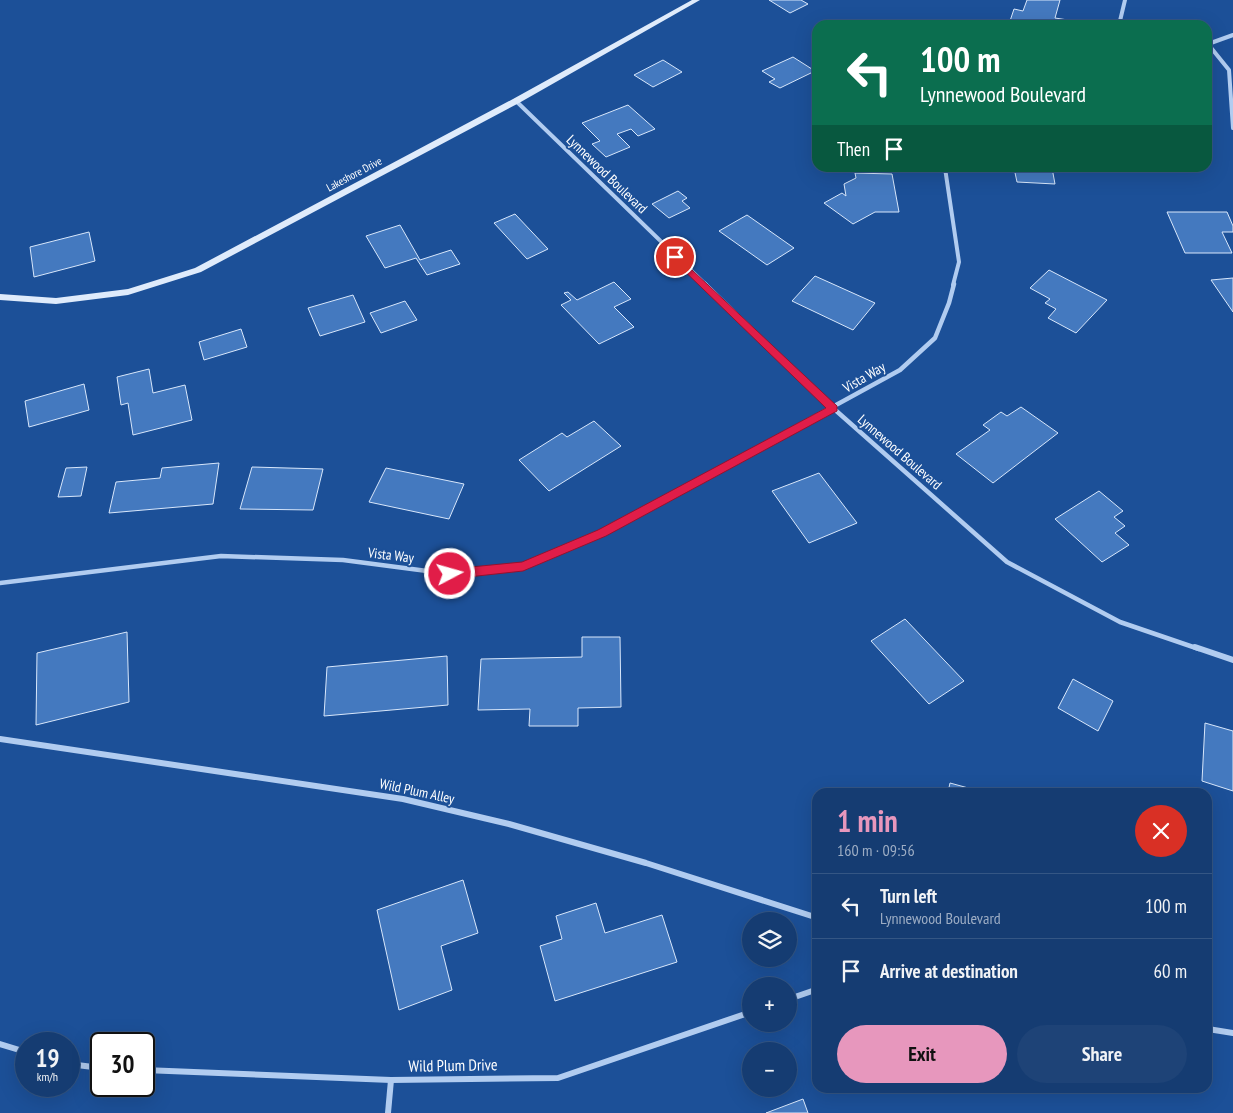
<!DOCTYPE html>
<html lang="en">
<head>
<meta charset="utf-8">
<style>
  body { margin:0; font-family:"PT Sans Narrow",sans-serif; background:#1e4377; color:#f1f3f6; height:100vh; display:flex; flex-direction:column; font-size:19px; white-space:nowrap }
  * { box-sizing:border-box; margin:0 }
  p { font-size:16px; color:#9dadc4 }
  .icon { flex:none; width:28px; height:28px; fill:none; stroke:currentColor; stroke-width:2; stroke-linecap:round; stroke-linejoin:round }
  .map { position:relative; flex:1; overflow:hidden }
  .drawer { position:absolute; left:812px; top:788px; width:400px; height:305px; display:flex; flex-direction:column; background:#153c72; border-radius:15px; box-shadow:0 5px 20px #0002,0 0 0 1px #345684 }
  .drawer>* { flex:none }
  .guide { position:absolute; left:812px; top:20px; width:400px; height:152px; border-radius:15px; box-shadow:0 5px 20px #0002,0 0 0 1px #345684; background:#0b6e4f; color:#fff; overflow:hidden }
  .tools { position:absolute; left:742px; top:912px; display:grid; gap:10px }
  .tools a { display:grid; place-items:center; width:55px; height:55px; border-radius:50%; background:#153c72; box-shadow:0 5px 20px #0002,0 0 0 1px #345684; font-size:25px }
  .speed { position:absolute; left:15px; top:1032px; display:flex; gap:10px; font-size:25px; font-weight:700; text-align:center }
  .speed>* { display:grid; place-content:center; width:65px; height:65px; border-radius:50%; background:#153c72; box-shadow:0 5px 20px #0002,0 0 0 1px #345684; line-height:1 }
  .speed small { font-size:12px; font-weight:400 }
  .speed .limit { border:2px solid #111; border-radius:8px; background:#fff; color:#111 }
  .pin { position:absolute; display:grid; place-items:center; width:42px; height:42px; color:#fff; margin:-21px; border:2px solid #fff; border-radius:50%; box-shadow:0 1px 5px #0007 }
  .me { position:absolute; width:55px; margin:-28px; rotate:84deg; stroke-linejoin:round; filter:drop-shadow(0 0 4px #0008) }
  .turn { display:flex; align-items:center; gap:18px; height:105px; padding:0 25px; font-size:22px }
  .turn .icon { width:65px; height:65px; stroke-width:2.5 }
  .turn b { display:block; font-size:35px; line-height:42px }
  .then { display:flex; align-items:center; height:48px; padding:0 25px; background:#0003; gap:10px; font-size:19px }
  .round { display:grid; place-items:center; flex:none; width:52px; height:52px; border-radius:26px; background:#1e4377 }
  .summary { display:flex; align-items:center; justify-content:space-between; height:85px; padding:0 25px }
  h1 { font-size:30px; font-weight:700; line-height:38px; color:#e797bd }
  .cta { display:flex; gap:10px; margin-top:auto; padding:10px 25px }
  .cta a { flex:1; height:58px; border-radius:30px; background:#e797bd; color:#111; font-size:20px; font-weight:700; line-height:58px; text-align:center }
  .cta a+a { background:#1e4377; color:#f1f3f6 }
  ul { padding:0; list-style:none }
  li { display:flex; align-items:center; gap:15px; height:65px; padding:0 25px; border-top:1px solid #345684 }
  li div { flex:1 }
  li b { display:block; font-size:19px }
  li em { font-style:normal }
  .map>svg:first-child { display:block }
</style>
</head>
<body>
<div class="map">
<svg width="1233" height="1113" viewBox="0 0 1233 1113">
  <rect width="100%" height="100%" fill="#1c5098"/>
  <g fill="#4479bf" stroke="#d8e7fb">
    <path d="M 769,0 L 801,0 L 808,4 L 790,13 Z"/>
    <path d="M 1027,0 L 1060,0 L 1055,18 L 1068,20 L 1067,25 L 1009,24 L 1014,9 L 1023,11 Z"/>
    <path d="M 793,57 L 815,71 L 780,88 L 769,82 L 775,79 L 762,71 Z"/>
    <path d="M 663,60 L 682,72 L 653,87 L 634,75 Z"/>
    <path d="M 628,105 L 655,129 L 638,136 L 631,129 L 617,134 L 630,147 L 606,157 L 592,144 L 600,141 L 582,123 Z"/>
    <path d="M 1014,168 L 1052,168 L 1055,184 L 1017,182 Z"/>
    <path d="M 855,173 L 892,174 L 899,212 L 875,212 L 853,224 L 824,203 L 842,193 L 846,196 L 844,184 L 856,178 Z"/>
    <path d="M 678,191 L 687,198 L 682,201 L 690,208 L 669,218 L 652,204 Z"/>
    <path d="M 1167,212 L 1227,212 L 1233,226 L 1233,232 L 1222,232 L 1232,253 L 1185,253 Z"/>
    <path d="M 515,214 L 548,249 L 527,259 L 494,223 Z"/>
    <path d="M 747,215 L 794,248 L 767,265 L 719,231 Z"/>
    <path d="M 400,225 L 420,260 L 451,250 L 460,264 L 427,275 L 416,258 L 385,268 L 366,236 Z"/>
    <path d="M 89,232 L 95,261 L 34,277 L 30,247 Z"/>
    <path d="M 1049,270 L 1107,300 L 1076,333 L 1048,318 L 1056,309 L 1045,303 L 1050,299 L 1030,288 Z"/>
    <path d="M 815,276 L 875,303 L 853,330 L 792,301 Z"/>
    <path d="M 1233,278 L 1233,312 L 1211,280 Z"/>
    <path d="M 614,282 L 631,299 L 614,307 L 634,327 L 599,344 L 561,305 L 571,300 L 564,293 L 568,292 L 577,300 Z"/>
    <path d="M 353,295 L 365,322 L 320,336 L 308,308 Z"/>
    <path d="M 405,301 L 417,320 L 381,333 L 370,313 Z"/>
    <path d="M 241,329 L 247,347 L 204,360 L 199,342 Z"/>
    <path d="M 149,369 L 153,393 L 185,385 L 192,420 L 133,435 L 128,403 L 121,405 L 117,377 Z"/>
    <path d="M 84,384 L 89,410 L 29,427 L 25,401 Z"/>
    <path d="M 1021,407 L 1058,433 L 993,483 L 956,454 L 990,430 L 983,425 L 1001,412 L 1007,416 Z"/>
    <path d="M 594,421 L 621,446 L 549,491 L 519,460 L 562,433 L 567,437 Z"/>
    <path d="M 219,463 L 213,504 L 109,513 L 116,482 L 160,478 L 162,468 Z"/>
    <path d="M 87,467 L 81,496 L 58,497 L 66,468 Z"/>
    <path d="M 252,467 L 323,469 L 313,510 L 240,509 Z"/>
    <path d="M 386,468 L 464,484 L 449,519 L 369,502 Z"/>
    <path d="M 819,473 L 857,523 L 809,543 L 772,491 Z"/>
    <path d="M 1099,491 L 1123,511 L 1114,517 L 1125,526 L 1115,533 L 1129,545 L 1102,562 L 1055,519 Z"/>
    <path d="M 905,619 L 964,681 L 929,704 L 871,641 Z"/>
    <path d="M 127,632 L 129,702 L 36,725 L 37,653 Z"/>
    <path d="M 582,637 L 620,637 L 621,707 L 578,708 L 578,726 L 529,726 L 530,709 L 478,710 L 481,659 L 582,657 Z"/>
    <path d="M 447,656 L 448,705 L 324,716 L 327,667 Z"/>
    <path d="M 1073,679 L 1113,701 L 1098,731 L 1058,708 Z"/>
    <path d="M 1205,723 L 1233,731 L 1233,791 L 1202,781 Z"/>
    <path d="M 950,783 L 983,792 L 948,792 Z"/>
    <path d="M 463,880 L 478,933 L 441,946 L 452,990 L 399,1010 L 377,910 Z"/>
    <path d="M 596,903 L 605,933 L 662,915 L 677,962 L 555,1001 L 540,946 L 562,939 L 556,916 Z"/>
    <path d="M 803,1099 L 808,1113 L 766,1113 Z"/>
  </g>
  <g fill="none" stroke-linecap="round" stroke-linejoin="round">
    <g stroke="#b1ccf0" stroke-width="4">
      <path d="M 1119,25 L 1125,0"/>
      <path d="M 1208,44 L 1229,70 L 1233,128"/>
      <path d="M 1208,44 L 1233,35"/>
      <path d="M 516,101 L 706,285"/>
      <path d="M 945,168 L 959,262 L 953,285"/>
    </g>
    <g stroke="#b1ccf0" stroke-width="4.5">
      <path d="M 705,284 L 833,408 L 1007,562 L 1120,622 L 1199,649"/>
      <path d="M 0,583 L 221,556 L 343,560 L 450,574 L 523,566 L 602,533 L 900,370 L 935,338 L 949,303 L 954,284"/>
    </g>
    <g stroke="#b1ccf0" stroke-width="6">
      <path d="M 1195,647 L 1233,660"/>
      <path d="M 0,739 L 403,799 L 509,824 L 646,863 L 818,918"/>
      <path d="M 789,999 L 818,989"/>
      <path d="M 1208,1029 L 1233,1033"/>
      <path d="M 0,1044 L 26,1052"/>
      <path d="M 69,1064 L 101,1068"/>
      <path d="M 144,1070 L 391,1080 L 558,1078 L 751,1012"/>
      <path d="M 388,1113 L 391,1080"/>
    </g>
    <path fill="#dfebfb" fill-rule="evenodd" d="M 692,0 L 700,0 L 519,103 L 201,272 L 128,295 L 56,304 L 0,300 L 0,294 L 56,298 L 128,289 L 195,268 L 513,99 Z"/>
  </g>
  <path fill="#e11d48" stroke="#92132f" d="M 675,254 L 837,406 L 837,411 L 606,536 L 523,571 L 450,579 L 446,578 L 446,571 L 450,569 L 522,562 L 598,530 L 826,408 L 672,259 L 672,255 Z"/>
  <g text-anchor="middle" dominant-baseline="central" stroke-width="4" stroke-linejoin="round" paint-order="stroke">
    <g font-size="11" fill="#fff" stroke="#1c5098">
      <text transform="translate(354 174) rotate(-28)">Lakeshore Drive</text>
    </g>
    <g font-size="14" fill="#fff" stroke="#1c5098">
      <text transform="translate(607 174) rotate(44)">Lynnewood Boulevard</text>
      <text transform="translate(864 377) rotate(-30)">Vista Way</text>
      <text transform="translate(900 452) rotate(41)">Lynnewood Boulevard</text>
      <text transform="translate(391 555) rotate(7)">Vista Way</text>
      <text transform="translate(417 791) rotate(12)">Wild Plum Alley</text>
    </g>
    <g font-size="16" fill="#fff" stroke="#1c5098">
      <text transform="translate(453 1065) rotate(-1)">Wild Plum Drive</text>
    </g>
  </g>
</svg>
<div class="tools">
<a><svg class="icon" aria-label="layers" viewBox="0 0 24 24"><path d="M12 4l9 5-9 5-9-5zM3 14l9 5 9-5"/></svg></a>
<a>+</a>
<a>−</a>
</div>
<div class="speed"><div>19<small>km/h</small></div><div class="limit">30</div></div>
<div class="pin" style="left:675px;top:257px;background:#d93025"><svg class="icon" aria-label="arrive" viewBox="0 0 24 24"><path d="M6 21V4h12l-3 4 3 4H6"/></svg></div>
<svg class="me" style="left:450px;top:574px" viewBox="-20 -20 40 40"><circle r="17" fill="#e11d48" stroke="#fff" stroke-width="3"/><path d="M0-11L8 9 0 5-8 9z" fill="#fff"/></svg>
<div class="guide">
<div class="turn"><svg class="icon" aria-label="left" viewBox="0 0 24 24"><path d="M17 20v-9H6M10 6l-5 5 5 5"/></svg><div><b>100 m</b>Lynnewood Boulevard</div></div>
<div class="then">Then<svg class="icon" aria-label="arrive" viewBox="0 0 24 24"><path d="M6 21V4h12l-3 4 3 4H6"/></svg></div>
</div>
<section class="drawer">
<div class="summary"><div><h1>1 min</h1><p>160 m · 09:56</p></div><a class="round" style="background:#d93025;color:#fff"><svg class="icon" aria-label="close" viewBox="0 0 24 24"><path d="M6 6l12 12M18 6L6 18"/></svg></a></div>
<ul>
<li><svg class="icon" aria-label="left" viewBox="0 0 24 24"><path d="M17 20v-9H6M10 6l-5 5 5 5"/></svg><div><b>Turn left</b><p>Lynnewood Boulevard</p></div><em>100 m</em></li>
<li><svg class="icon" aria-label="arrive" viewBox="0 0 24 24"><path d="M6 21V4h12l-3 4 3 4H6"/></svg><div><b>Arrive at destination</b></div><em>60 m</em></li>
</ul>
<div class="cta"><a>Exit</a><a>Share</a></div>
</section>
</div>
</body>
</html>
